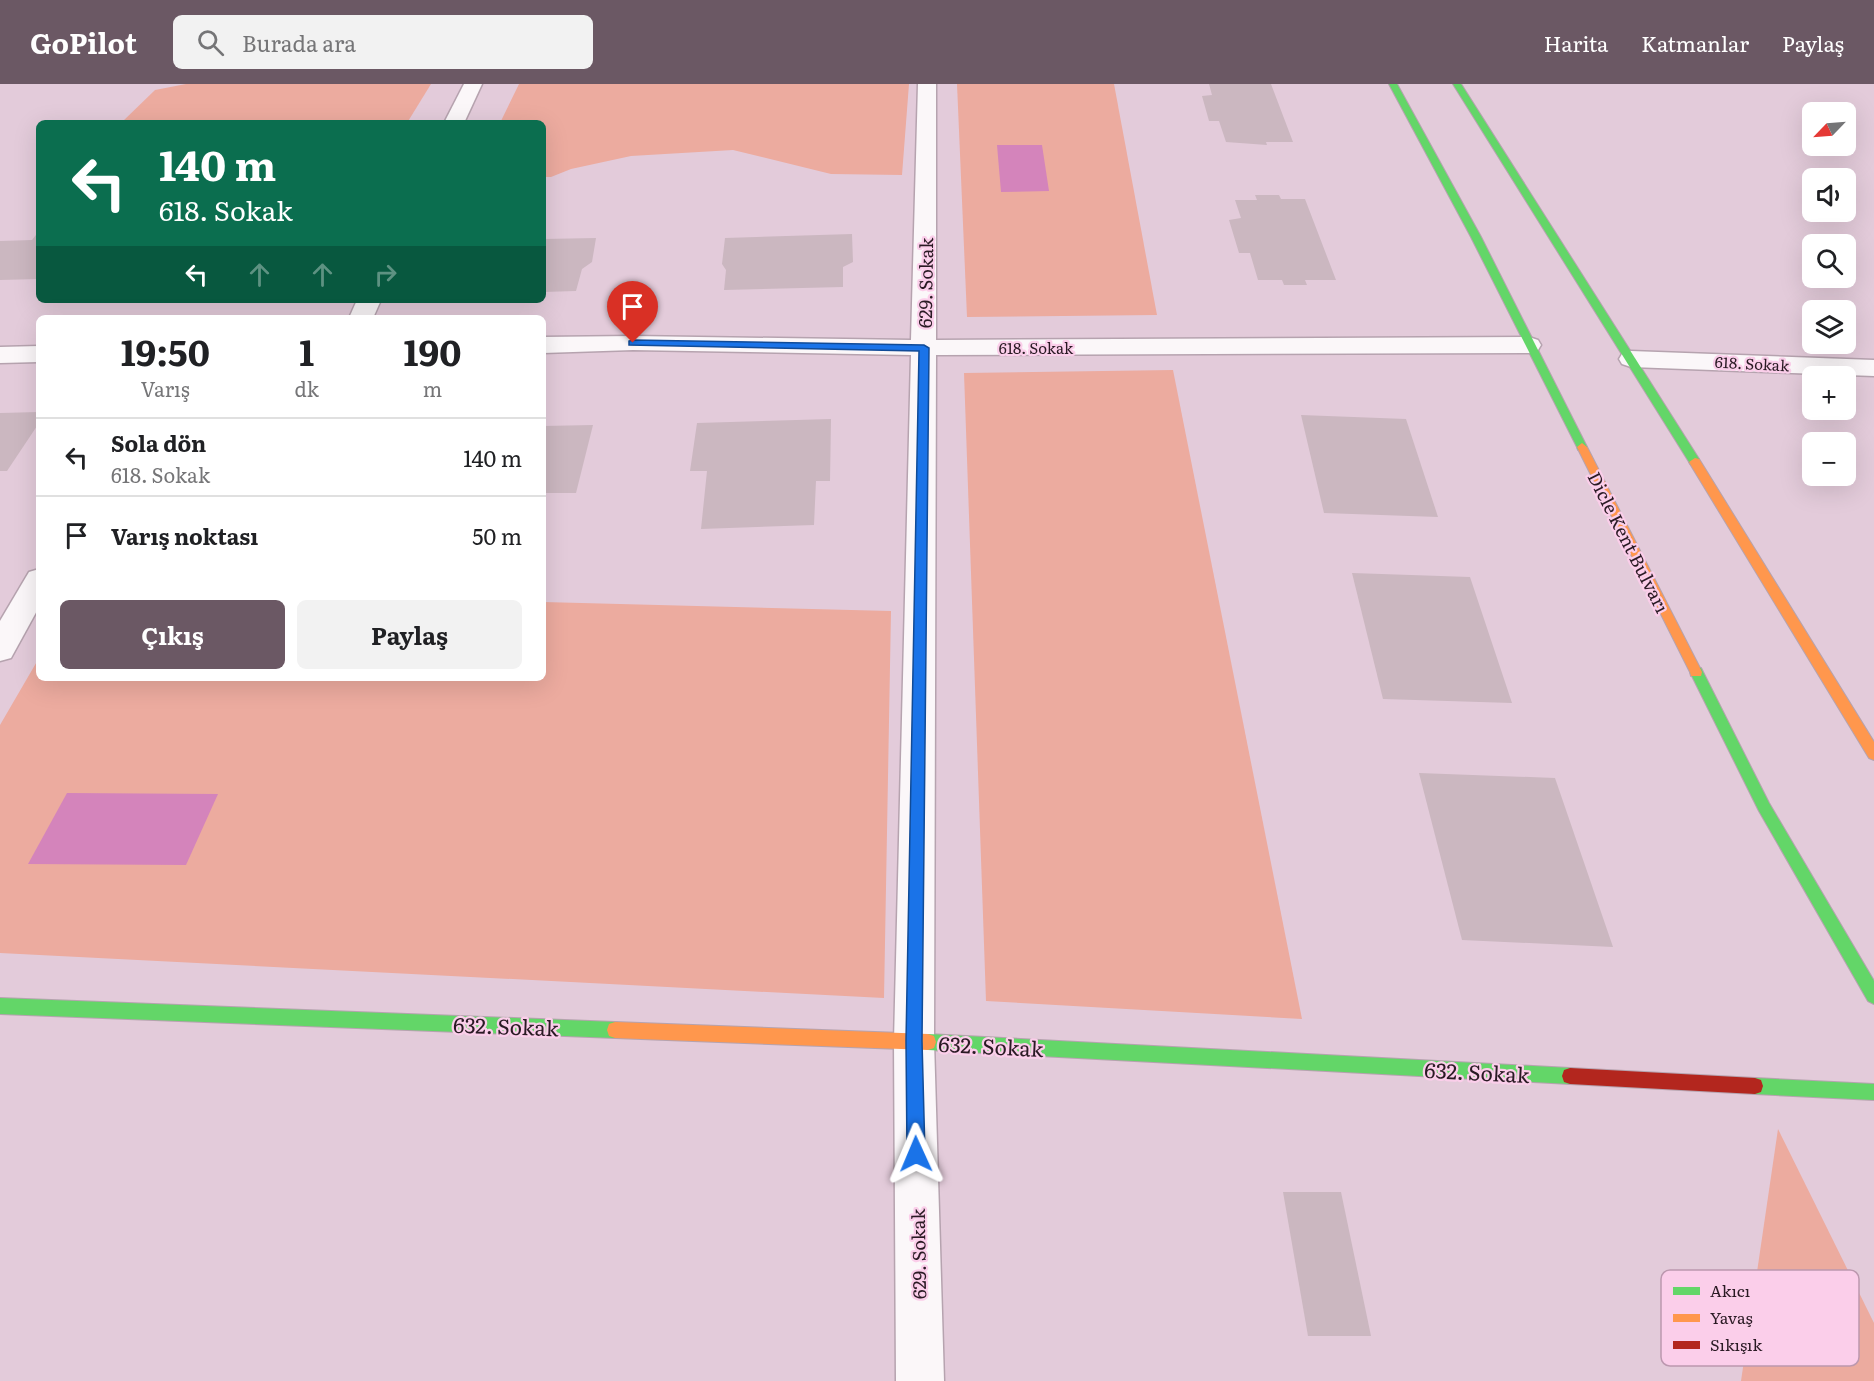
<!DOCTYPE html>
<html lang="tr">
<head>
<meta charset="utf-8">
<style>
  body { margin:0; font-family:Literata,serif; background:#f2f2f2; color:#202124; height:100vh; display:flex; flex-direction:column; font-size:22px; white-space:nowrap }
  * { box-sizing:border-box; margin:0 }
  p { font-size:20px; color:#757577 }
  .icon { flex:none; width:33px; height:33px; fill:none; stroke:currentColor; stroke-width:2; stroke-linecap:round; stroke-linejoin:round }
  .map { position:relative; flex:1; overflow:hidden }
  .panel { position:absolute; left:36px; top:231px; width:510px; height:366px; display:flex; flex-direction:column; background:#fff; border-radius:9px; box-shadow:0 6px 24px #0002 }
  .panel>* { flex:none }
  .top-card { position:absolute; left:36px; top:36px; width:510px; height:183px; border-radius:9px; box-shadow:0 6px 24px #0002; background:#0b6e4f; color:#fff; overflow:hidden }
  .needle { width:39px; rotate:245deg }
  .controls { position:absolute; left:1802px; top:18px; display:grid; gap:12px }
  .controls a { display:grid; place-items:center; width:54px; height:54px; border-radius:9px; background:#fff; box-shadow:0 6px 24px #0002; font-size:30px }
  .pin { position:absolute; display:grid; place-items:center; width:51px; height:51px; color:#fff; margin:-62px -26px; border-radius:50% 50% 50% 0; rotate:-45deg; box-shadow:0 0 6px #0007 }
  .pin .icon { rotate:45deg }
  .me { position:absolute; width:66px; margin:-33px; rotate:359deg; stroke-linejoin:round; filter:drop-shadow(0 0 4px #0008) }
  .turn { display:flex; align-items:center; gap:21px; height:126px; padding:0 24px; font-size:27px }
  .turn .icon { width:78px; height:78px; stroke-width:2.5 }
  .turn b { display:block; font-size:42px; line-height:51px }
  .lanes { display:flex; align-items:center; height:57px; padding:0 24px; background:#0003; justify-content:center; gap:30px; direction:ltr }
  .lanes .off { opacity:.35 }
  .eta { display:flex; justify-content:space-evenly; align-items:center; height:102px; text-align:center }
  .eta b { font-size:36px; font-weight:700; line-height:42px }
  .primary-button { display:flex; gap:12px; margin-top:auto; padding:12px 24px }
  .primary-button a { flex:1; height:69px; border-radius:9px; background:#6b5864; color:#fff; font-size:24px; font-weight:700; line-height:69px; text-align:center }
  .primary-button a+a { background:#f2f2f2; color:#202124 }
  ul { padding:0; list-style:none }
  li { display:flex; align-items:center; gap:18px; height:78px; padding:0 24px; border-top:2px solid #e0e0e0 }
  li div { flex:1 }
  li b { display:block; font-size:22px }
  li em { font-style:normal }
  header { display:flex; align-items:center; gap:36px; box-sizing:border-box; height:84px; padding:0 30px; background:#6b5864; color:#fff }
  header strong { font-size:28px }
  nav { display:flex; gap:33px; margin-inline-start:auto; font-size:21px }
  .search { width:420px; height:54px; background:#f2f2f2; display:flex; align-items:center; gap:15px; box-sizing:border-box; padding:0 21px; border-radius:9px; color:#757577; font-size:22px }
  .map>svg:first-child { display:block }
</style>
</head>
<body>
<header>
<strong>GoPilot</strong>
<div class="search"><svg class="icon" aria-label="search" viewBox="0 0 24 24"><circle cx="10" cy="10" r="6"/><path d="M15 15l6 6"/></svg>Burada ara</div>
<nav><a>Harita</a><a>Katmanlar</a><a>Paylaş</a></nav>
</header>
<div class="map">
<svg width="1874" height="1297" viewBox="0 0 1874 1297">
  <rect width="100%" height="100%" fill="#e3cbda"/>
  <g fill="#ecab9f">
    <path d="M 186,0 L 431,0 L 407,39 L 121,39 L 155,6 Z"/>
    <path d="M 519,0 L 909,0 L 902,91 L 831,90 L 733,66 L 631,72 L 571,85 L 551,93 L 543,93 L 543,39 L 500,39 Z"/>
    <path d="M 957,0 L 1114,0 L 1157,231 L 967,233 Z"/>
    <path d="M 1173,286 L 1302,935 L 986,917 L 964,289 Z"/>
    <path d="M 543,518 L 891,527 L 884,914 L 0,869 L 0,641 L 39,574 L 39,594 L 543,594 Z"/>
    <path d="M 1778,1045 L 1874,1239 L 1874,1297 L 1741,1297 Z"/>
  </g>
  <g fill="#d484bb">
    <path d="M 997,61 L 1042,61 L 1049,107 L 1001,108 Z"/>
    <path d="M 67,709 L 218,710 L 186,781 L 28,780 Z"/>
  </g>
  <g fill="#cbb7c0">
    <path d="M 1209,0 L 1271,0 L 1293,58 L 1266,58 L 1267,61 L 1226,58 L 1219,37 L 1209,37 L 1202,12 L 1212,11 Z"/>
    <path d="M 1255,111 L 1279,111 L 1281,115 L 1305,115 L 1336,196 L 1305,196 L 1307,201 L 1284,201 L 1282,196 L 1258,196 L 1250,169 L 1239,169 L 1229,136 L 1241,134 L 1235,116 L 1257,116 Z"/>
    <path d="M 39,147 L 39,195 L 0,196 L 0,157 L 32,156 Z"/>
    <path d="M 852,150 L 853,178 L 843,183 L 843,203 L 724,206 L 726,186 L 722,180 L 725,154 Z"/>
    <path d="M 596,154 L 592,178 L 582,185 L 576,207 L 543,208 L 543,155 Z"/>
    <path d="M 39,328 L 39,339 L 7,387 L 0,387 L 0,329 Z"/>
    <path d="M 1301,331 L 1406,335 L 1438,433 L 1324,429 Z"/>
    <path d="M 831,335 L 830,397 L 816,397 L 814,441 L 701,445 L 707,387 L 690,387 L 697,339 Z"/>
    <path d="M 593,341 L 576,409 L 543,409 L 543,342 Z"/>
    <path d="M 1352,489 L 1470,493 L 1512,619 L 1383,615 Z"/>
    <path d="M 1419,689 L 1555,694 L 1613,863 L 1462,856 Z"/>
    <path d="M 1283,1108 L 1341,1108 L 1371,1252 L 1308,1252 Z"/>
  </g>
  <g fill="none" stroke-linecap="round" stroke-linejoin="round">
    <g stroke="#b6a3af" stroke-width="3">
      <g id="street">
        <path d="M 464,0 L 482,0 L 464,39 L 444,39 Z"/>
        <path d="M 918,0 L 936,0 L 936,256 L 1529,253 L 1538,256 L 1541,261 L 1538,266 L 1529,269 L 936,271 L 934,957 L 944,1297 L 896,1297 L 894,957 L 911,271 L 633,266 L 543,269 L 543,253 L 633,252 L 911,256 Z"/>
        <path d="M 357,216 L 381,216 L 373,234 L 349,234 Z"/>
        <path d="M 39,262 L 39,278 L 0,279 L 0,263 Z"/>
        <path d="M 1631,267 L 1874,276 L 1874,292 L 1631,283 L 1622,280 L 1619,275 L 1622,270 Z"/>
        <path d="M 39,485 L 39,523 L 11,574 L 0,577 L 0,537 L 29,488 Z"/>
      </g>
    </g>
    <g stroke="#b6a3af" stroke-width="2">
      <g id="fast">
        <path d="M 1389,0 L 1397,0 L 1481,153 L 1587,363 L 1586,366 L 1578,366 L 1577,363 L 1471,153 Z"/>
        <path d="M 1453,0 L 1461,0 L 1699,375 L 1699,381 L 1691,381 Z"/>
        <path d="M 1696,583 L 1701,584 L 1769,719 L 1874,897 L 1874,920 L 1868,917 L 1759,727 L 1690,588 Z"/>
        <path d="M 0,914 L 615,938 L 621,940 L 623,946 L 621,952 L 615,954 L 0,930 Z"/>
        <path d="M 928,950 L 1570,984 L 1576,986 L 1578,992 L 1576,998 L 1570,1000 L 928,966 L 922,964 L 920,958 L 922,952 Z"/>
        <path d="M 1755,994 L 1874,1000 L 1874,1016 L 1755,1010 L 1749,1008 L 1747,1002 L 1749,996 Z"/>
      </g>
    </g>
    <g stroke="#b6a3af" stroke-width="2">
      <g id="slow">
        <path d="M 1582,359 L 1587,363 L 1702,588 L 1701,592 L 1691,592 L 1690,588 L 1577,363 Z"/>
        <path d="M 1695,374 L 1699,375 L 1874,658 L 1874,676 L 1869,674 L 1689,378 Z"/>
        <path d="M 615,938 L 928,950 L 934,952 L 936,958 L 934,964 L 928,966 L 615,954 L 609,952 L 607,946 L 609,940 Z"/>
      </g>
    </g>
    <g stroke="#b6a3af" stroke-width="2">
      <path id="jam" d="M 1570,984 L 1755,994 L 1761,996 L 1763,1002 L 1761,1008 L 1755,1010 L 1570,1000 L 1564,998 L 1562,992 L 1564,986 Z"/>
    </g>
    <use href="#street" fill="#fbf7f9" fill-rule="evenodd"/>
    <use href="#fast" fill="#63d668" fill-rule="evenodd"/>
    <use href="#slow" fill="#ff974d" fill-rule="evenodd"/>
    <use href="#jam" fill="#b3261e" fill-rule="evenodd"/>
  </g>
  <path fill="#1a73e8" stroke="#114b97" stroke-width="1.5" d="M 633,256 L 924,261 L 929,264 L 922,957 L 925,1070 L 922,1076 L 916,1079 L 910,1076 L 907,1070 L 906,957 L 919,267 L 629,261 L 629,257 Z"/>
  <g text-anchor="middle" dominant-baseline="central" stroke-width="4.5" stroke-linejoin="round" paint-order="stroke">
    <g font-size="15" fill="#2a1a24" stroke="#fbceea">
      <text x="1036" y="263">618. Sokak</text>
      <text transform="translate(1752 279) rotate(3)">618. Sokak</text>
    </g>
    <g font-size="18" fill="#2a1a24" stroke="#fbceea">
      <text transform="translate(925 199) rotate(-89)">629. Sokak</text>
      <text transform="translate(1629 458) rotate(63)">Dicle Kent Bulvarı</text>
      <text transform="translate(918 1170) rotate(-91)">629. Sokak</text>
    </g>
    <g font-size="21" fill="#2a1a24" stroke="#fbceea">
      <text transform="translate(506 941) rotate(2)">632. Sokak</text>
      <text transform="translate(991 961) rotate(3)">632. Sokak</text>
      <text transform="translate(1477 987) rotate(3)">632. Sokak</text>
    </g>
  </g>
  <rect x="1661" y="1186" width="198" height="96" rx="9" fill="#fbceea" stroke="#bc98af" stroke-width="1.5"/>
  <rect x="1673" y="1203" width="27" height="8" fill="#63d668"/>
  <rect x="1673" y="1230" width="27" height="8" fill="#ff974d"/>
  <rect x="1673" y="1257" width="27" height="8" fill="#b3261e"/>
  <g font-size="16" fill="#2a1a24">
    <text x="1710" y="1213">Akıcı</text>
    <text x="1710" y="1240">Yavaş</text>
    <text x="1710" y="1267">Sıkışık</text>
  </g>
</svg>
<div class="controls">
<a><svg class="needle" viewBox="-14 -14 28 28"><path d="M0-13l5 13h-10z" fill="#e53935"/><path d="M0 13l5-13h-10z" fill="#757577"/></svg></a>
<a><svg class="icon" aria-label="sound" viewBox="0 0 24 24"><path d="M4 9h4l5-4v14l-5-4H4zM17 9q2 3 0 6"/></svg></a>
<a><svg class="icon" aria-label="search" viewBox="0 0 24 24"><circle cx="10" cy="10" r="6"/><path d="M15 15l6 6"/></svg></a>
<a><svg class="icon" aria-label="layers" viewBox="0 0 24 24"><path d="M12 4l9 5-9 5-9-5zM3 14l9 5 9-5"/></svg></a>
<a>+</a>
<a>−</a>
</div>
<div class="pin" style="left:633px;top:259px;background:#d93025"><svg class="icon" aria-label="arrive" viewBox="0 0 24 24"><path d="M6 21V4h12l-3 4 3 4H6"/></svg></div>
<svg class="me" style="left:916px;top:1070px" viewBox="-20 -20 40 40"><path d="M0-17L14 15 0 8-14 15z" fill="#1a73e8" stroke="#fff" stroke-width="4"/></svg>
<div class="top-card">
<div class="turn"><svg class="icon" aria-label="left" viewBox="0 0 24 24"><path d="M17 20v-9H6M10 6l-5 5 5 5"/></svg><div><b>140 m</b>618. Sokak</div></div>
<div class="lanes"><svg class="icon" aria-label="left" viewBox="0 0 24 24"><path d="M17 20v-9H6M10 6l-5 5 5 5"/></svg><svg class="icon off" aria-label="ahead" viewBox="0 0 24 24"><path d="M12 20V5M6 11l6-6 6 6"/></svg><svg class="icon off" aria-label="ahead" viewBox="0 0 24 24"><path d="M12 20V5M6 11l6-6 6 6"/></svg><svg class="icon off" aria-label="right" viewBox="0 0 24 24"><path d="M7 20v-9h11M14 6l5 5-5 5"/></svg></div>
</div>
<section class="panel">
<div class="eta">
<div><b>19:50</b><p>Varış</p></div>
<div><b>1</b><p>dk</p></div>
<div><b>190</b><p>m</p></div>
</div>
<ul>
<li><svg class="icon" aria-label="left" viewBox="0 0 24 24"><path d="M17 20v-9H6M10 6l-5 5 5 5"/></svg><div><b>Sola dön</b><p>618. Sokak</p></div><em>140 m</em></li>
<li><svg class="icon" aria-label="arrive" viewBox="0 0 24 24"><path d="M6 21V4h12l-3 4 3 4H6"/></svg><div><b>Varış noktası</b></div><em>50 m</em></li>
</ul>
<div class="primary-button"><a>Çıkış</a><a>Paylaş</a></div>
</section>
</div>
</body>
</html>
